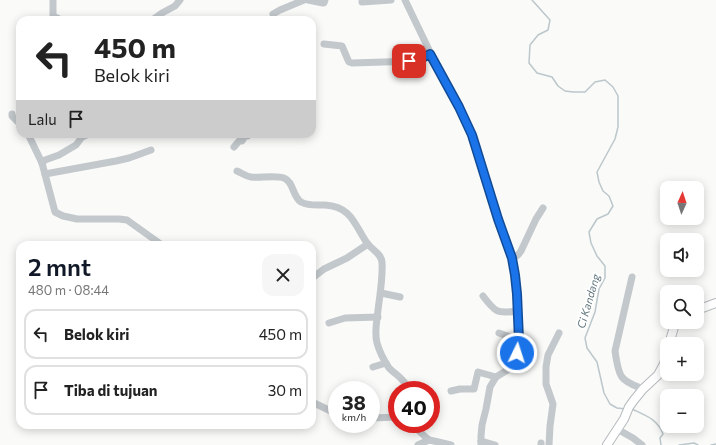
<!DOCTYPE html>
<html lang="id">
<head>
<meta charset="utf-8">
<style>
  body { margin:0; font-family:Commissioner,sans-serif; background:#f6f6f6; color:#222; height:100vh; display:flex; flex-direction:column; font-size:15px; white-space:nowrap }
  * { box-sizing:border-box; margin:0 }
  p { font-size:13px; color:#767676 }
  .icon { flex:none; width:22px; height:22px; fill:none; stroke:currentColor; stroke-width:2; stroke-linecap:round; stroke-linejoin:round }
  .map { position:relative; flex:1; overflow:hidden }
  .sheet { position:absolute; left:16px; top:241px; width:300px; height:188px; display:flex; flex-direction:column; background:#fff; border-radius:12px; box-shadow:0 2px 10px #0003 }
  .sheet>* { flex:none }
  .guide { position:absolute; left:16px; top:16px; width:300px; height:122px; border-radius:12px; box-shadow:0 2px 10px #0003; background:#fff; color:#222; overflow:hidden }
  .needle { width:26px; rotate:3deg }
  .tools { position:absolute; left:660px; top:181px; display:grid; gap:8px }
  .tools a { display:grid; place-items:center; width:44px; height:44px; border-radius:8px; background:#fff; box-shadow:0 2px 10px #0003; font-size:20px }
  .speed { position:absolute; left:328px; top:381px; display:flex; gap:8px; font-size:20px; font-weight:700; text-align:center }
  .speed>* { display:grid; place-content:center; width:52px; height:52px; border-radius:50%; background:#fff; box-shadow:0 2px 10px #0003; line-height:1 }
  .speed small { font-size:10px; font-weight:400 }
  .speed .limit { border:6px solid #d22; background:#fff; color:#111 }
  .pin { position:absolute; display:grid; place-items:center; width:34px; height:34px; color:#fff; margin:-17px; border-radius:8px; box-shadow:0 2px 6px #0006 }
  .me { position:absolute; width:44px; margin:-22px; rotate:4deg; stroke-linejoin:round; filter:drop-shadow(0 0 3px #0008) }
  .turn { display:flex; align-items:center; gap:14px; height:84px; padding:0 12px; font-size:18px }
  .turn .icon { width:52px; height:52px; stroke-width:2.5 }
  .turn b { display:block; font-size:28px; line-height:34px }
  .then { display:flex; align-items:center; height:38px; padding:0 12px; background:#0003; gap:8px; font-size:15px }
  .round { display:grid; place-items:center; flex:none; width:42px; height:42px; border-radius:12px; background:#f6f6f6 }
  .summary { display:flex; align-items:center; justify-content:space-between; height:68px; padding:0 12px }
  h1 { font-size:24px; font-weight:600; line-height:30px; color:#111827 }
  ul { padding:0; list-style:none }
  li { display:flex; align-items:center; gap:12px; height:50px; margin:0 8px 6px; padding:0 4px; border:2px solid #e0e0e0; border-radius:12px }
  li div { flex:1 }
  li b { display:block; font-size:15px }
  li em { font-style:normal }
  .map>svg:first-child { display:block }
</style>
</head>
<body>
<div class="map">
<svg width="716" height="445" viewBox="0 0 716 445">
  <rect width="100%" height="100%" fill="#fafaf8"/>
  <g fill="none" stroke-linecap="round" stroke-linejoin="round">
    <g stroke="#bbc7cb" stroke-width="1.5">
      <path d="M 532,0 L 550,20 L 548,30 L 538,35 L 530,45 L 529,63 L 537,73 L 552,77 L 558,86 L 565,91 L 573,92 L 585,92 L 595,82 L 605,80 L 613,87 L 618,96 L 618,127 L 615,139 L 597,172 L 599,182 L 603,191 L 609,196 L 613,206 L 608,214 L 597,219 L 589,232 L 591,243 L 597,256 L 605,266 L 605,278 L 599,289 L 595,312 L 585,338 L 587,348 L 597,362 L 604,393 L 610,404 L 617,408 L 626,409"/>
      <path d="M 632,409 L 634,410 C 647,416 658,420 663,434 L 660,438 L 661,445"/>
      <path d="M 679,445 L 694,443 L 698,445"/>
      <path d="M 711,445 L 716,444"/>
    </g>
    <g stroke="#b5babe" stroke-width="10">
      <g id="major">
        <path d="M 697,310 L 716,303"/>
        <path d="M 669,344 L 674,327 L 677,322"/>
        <path d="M 607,445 L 624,419 L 629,407 L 634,400 L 643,389 L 658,375 L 664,364 L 667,353"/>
      </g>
    </g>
    <g stroke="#c3c8cc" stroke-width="7">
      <path d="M 53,0 L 53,16 L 61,20"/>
      <path d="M 308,0 L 323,3 L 324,3 L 325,0"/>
      <path d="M 405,0 L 431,54 L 459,107 L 472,135 L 498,219 L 512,258 L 515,275 L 519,340 L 517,353 L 514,364 L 509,369 L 496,377 L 490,387 L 486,409 L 482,425 L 481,436 L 481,445"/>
      <path d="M 362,2 L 391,0"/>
      <path d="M 273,14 L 280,10 L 304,0"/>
      <path d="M 152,20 L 162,13 L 175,6 L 180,0"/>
      <path d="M 324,44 L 342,46 L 348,60 L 349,62 L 352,63 L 415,61 L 423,59 L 431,54"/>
      <path d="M 12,114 L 12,116 L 20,124"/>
      <path d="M 28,134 L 42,163 L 55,212 L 63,216 L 77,219 L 119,219 L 127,220 L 162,245"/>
      <path d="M 234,147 L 239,141 L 242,141 L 245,136 L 248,136 L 249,134"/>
      <path d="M 42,163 L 45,160 L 59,155 L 76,145 L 82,137 L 89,134"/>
      <path d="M 237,171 C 242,173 245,176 251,177 C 259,178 277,175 284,178 C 294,182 292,196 301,202 C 308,206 317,205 325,205 C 352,207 354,224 367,243 C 372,250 381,253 382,262 C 383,277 380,294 378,310 C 377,321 374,332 377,343 C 379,350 385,362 389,368 C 391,370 393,372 396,374 C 401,378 406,383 409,390"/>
      <path d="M 45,174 L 116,161 L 129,158 L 151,150"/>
      <path d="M 512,258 L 518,255 L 521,251 L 536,219 L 543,208"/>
      <path d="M 315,276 L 324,269 L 347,258 L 368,244"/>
      <path d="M 632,277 L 615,351 C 616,358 618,372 622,377 C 626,383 636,386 643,389"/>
      <path d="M 381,293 L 400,297"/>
      <path d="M 483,296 C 495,312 497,314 517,311"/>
      <path d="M 329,323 L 345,318 L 378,317"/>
      <path d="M 499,333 L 519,340"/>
      <path d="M 373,367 L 386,363"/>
      <path d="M 451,391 L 460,389 L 474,389 L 478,372 L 496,377"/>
      <path d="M 312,402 L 337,414"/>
      <path d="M 371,418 L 397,417"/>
      <path d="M 411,424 L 429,440 L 434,441 L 451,445"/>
      <path d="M 617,429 L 633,438 L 642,445"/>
      <path d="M 481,441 L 495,445"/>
      <path d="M 418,445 L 429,440"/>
      <path d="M 541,445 L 541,443"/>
      <path d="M 549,445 L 550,426 L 553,404 L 546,384 L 546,367 L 548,355 L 559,333"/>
    </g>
    <use href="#major" stroke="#fff" stroke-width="8"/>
  </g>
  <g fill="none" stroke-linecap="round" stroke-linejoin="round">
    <g stroke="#114b97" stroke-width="10">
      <path id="route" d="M 409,61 C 417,61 423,58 430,54 L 459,107 L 472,135 L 498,219 L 512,258 L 515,275 L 517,294 L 519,340 L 517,353"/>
    </g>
    <use href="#route" stroke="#1a73e8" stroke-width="7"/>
  </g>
  <g text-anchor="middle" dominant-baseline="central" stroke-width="4" stroke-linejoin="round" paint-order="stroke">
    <g font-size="11" font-style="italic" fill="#60757c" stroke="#fff">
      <text transform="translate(588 301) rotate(-74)">Ci Kandang</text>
    </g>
  </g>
</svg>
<div class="tools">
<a><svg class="needle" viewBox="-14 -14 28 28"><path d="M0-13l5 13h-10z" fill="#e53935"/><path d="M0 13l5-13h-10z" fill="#767676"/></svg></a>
<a><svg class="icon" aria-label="sound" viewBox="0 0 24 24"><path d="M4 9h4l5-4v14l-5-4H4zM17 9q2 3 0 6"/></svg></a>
<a><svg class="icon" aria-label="search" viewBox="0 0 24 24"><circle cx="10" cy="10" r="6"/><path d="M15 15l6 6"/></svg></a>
<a>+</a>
<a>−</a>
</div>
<div class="speed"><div>38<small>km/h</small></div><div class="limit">40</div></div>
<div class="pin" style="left:409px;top:61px;background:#d93025"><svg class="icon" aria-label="arrive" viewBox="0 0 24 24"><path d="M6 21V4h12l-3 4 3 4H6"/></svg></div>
<svg class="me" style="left:517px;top:353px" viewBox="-20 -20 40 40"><circle r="17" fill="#1a73e8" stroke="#fff" stroke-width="3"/><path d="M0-11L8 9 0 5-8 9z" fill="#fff"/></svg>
<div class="guide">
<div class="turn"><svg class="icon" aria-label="left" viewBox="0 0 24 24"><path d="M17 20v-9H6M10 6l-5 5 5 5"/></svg><div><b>450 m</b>Belok kiri</div></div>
<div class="then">Lalu<svg class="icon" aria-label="arrive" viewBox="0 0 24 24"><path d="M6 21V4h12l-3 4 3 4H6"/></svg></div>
</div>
<section class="sheet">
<div class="summary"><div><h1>2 mnt</h1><p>480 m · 08:44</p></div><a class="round"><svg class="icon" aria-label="close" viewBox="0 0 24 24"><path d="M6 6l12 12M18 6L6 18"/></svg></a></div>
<ul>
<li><svg class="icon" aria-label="left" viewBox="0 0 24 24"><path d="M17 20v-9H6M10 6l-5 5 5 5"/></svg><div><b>Belok kiri</b></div><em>450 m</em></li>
<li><svg class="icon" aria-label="arrive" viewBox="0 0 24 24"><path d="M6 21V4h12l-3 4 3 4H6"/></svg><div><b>Tiba di tujuan</b></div><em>30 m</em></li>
</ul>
</section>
</div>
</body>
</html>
